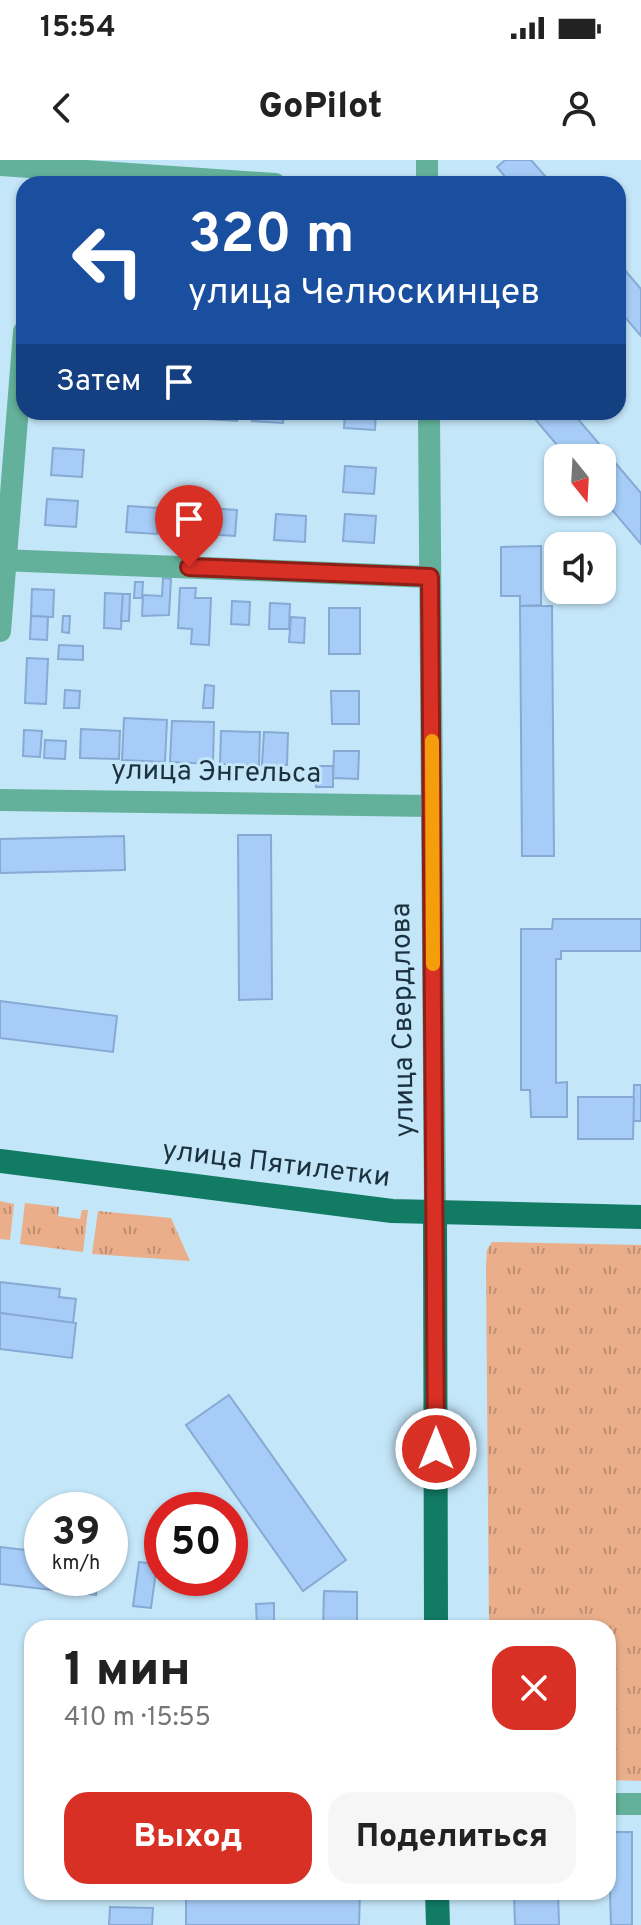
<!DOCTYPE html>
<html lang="ru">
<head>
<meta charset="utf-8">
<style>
  body { margin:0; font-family:Overpass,sans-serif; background:#f6f6f6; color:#222; height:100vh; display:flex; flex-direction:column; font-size:30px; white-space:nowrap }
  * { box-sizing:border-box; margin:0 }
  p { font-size:26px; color:#767676 }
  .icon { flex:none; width:44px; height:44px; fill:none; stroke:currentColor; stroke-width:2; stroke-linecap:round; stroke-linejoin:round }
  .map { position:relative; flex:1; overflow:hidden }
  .details { position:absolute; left:24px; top:1460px; width:592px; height:280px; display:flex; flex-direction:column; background:#fff; border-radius:24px; box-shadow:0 2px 6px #0004 }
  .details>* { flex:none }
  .guide { position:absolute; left:16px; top:16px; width:610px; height:244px; border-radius:24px; box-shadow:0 2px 6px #0004; background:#1a4fa0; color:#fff; overflow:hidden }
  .needle { width:52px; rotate:162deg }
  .tools { position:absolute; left:544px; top:284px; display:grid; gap:16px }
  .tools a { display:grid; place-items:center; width:72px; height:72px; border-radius:16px; background:#fff; box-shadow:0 2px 6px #0004; font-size:40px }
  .speed { position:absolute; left:24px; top:1332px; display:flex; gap:16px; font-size:40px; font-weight:700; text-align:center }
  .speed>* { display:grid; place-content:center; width:104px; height:104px; border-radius:50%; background:#fff; box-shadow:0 2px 6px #0004; line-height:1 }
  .speed small { font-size:20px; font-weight:400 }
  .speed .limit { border:12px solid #d22; background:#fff; color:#111 }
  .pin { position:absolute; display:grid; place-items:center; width:68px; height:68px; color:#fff; margin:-82px -34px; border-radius:50% 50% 50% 0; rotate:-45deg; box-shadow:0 0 8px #0007 }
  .pin .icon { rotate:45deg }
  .me { position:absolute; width:88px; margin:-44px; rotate:0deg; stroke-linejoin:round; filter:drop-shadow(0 0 6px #0008) }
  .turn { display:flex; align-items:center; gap:28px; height:168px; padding:0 40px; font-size:36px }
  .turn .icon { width:104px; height:104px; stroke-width:2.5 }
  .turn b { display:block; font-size:56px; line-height:68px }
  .then { display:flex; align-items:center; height:76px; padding:0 40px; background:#0003; gap:16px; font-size:30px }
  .round { display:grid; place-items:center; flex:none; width:84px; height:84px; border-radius:24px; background:#f6f6f6 }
  .summary { display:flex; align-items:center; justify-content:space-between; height:136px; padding:0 40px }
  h1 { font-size:48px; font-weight:800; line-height:60px }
  .primary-button { display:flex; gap:16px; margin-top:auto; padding:16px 40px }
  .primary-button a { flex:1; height:92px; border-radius:24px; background:#d93025; color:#fff; font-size:32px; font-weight:800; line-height:92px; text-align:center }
  .primary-button a+a { background:#f6f6f6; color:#222 }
  .status { display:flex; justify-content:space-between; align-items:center; height:56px; padding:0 40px; background:#fff; direction:ltr }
  .status svg { height:22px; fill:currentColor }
  header { display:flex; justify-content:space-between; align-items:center; height:104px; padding:0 40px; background:#fff; font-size:36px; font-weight:800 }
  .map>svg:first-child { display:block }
</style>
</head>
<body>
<div class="status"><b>15:54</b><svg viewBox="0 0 49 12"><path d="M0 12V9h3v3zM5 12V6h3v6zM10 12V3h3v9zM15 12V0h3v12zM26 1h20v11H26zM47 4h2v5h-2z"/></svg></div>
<header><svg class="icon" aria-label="back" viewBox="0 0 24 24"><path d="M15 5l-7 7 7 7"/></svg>GoPilot<svg class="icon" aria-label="person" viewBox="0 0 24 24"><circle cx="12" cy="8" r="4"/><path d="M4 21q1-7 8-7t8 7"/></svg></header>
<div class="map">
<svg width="641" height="1765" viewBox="0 0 641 1765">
  <defs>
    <pattern id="grass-tufts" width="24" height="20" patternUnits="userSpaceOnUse" patternTransform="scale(2)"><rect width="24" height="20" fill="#eaae8a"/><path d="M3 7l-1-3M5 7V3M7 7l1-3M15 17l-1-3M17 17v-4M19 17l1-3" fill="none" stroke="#bd8e72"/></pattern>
  </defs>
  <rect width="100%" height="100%" fill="#c4e6f9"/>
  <g fill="url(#grass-tufts)">
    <path d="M 0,1041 L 14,1044 L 10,1080 L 0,1079 Z"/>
    <path d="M 25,1043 L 59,1047 L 58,1056 L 80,1059 L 82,1050 L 88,1050 L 83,1092 L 20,1084 Z"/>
    <path d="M 98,1051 L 171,1058 L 190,1101 L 92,1094 Z"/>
    <path d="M 492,1082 L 641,1085 L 641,1621 L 608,1620 L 608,1468 L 489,1468 L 486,1106 L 487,1090 Z"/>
  </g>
  <g fill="#a6ccf7" stroke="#86aad4" stroke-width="2">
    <path d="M 505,0 L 531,0 L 552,24 L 511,24 L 497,7 Z"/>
    <path d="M 618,102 L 641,129 L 641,176 L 618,149 Z"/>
    <path d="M 143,252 L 174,252 L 173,257 L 142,255 Z"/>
    <path d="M 207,252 L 238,252 L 237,261 L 207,259 Z"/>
    <path d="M 253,252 L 284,252 L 283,263 L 252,261 Z"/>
    <path d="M 345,252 L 376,252 L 375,270 L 344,268 Z"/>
    <path d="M 529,252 L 572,252 L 641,333 L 641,384 L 602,338 L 602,298 L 568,298 Z"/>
    <path d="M 53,288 L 84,290 L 82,317 L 51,315 Z"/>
    <path d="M 345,306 L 376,308 L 374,334 L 343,332 Z"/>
    <path d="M 47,339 L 78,341 L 76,367 L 45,365 Z"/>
    <path d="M 128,346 L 158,348 L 157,374 L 126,372 Z"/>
    <path d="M 206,348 L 237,350 L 235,376 L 204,374 Z"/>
    <path d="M 276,354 L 306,356 L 305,382 L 274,380 Z"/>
    <path d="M 345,354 L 376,356 L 374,383 L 343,381 Z"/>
    <path d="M 541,386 L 541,445 L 520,446 L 520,436 L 501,436 L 501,387 Z"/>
    <path d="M 163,418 L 171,419 L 169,455 L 142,456 L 143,435 L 162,436 Z"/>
    <path d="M 135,422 L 143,422 L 142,438 L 134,438 Z"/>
    <path d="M 180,428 L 196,428 L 195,438 L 211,438 L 209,485 L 191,484 L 192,469 L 178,468 Z"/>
    <path d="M 32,429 L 54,430 L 53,457 L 31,456 Z"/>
    <path d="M 105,433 L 123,434 L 121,469 L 104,468 Z"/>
    <path d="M 123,434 L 130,434 L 129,461 L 121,461 Z"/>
    <path d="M 232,441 L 250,442 L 249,465 L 231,464 Z"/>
    <path d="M 270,443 L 290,444 L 289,469 L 269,469 Z"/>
    <path d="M 520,446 L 552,446 L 554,696 L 522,696 Z"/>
    <rect x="329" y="448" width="31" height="46"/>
    <path d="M 31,456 L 48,457 L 47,480 L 30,479 Z"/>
    <path d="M 63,456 L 70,456 L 69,473 L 62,472 Z"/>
    <path d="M 291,457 L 305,458 L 304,483 L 289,482 Z"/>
    <path d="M 59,485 L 83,486 L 83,500 L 58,499 Z"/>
    <path d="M 27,498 L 48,499 L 46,544 L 25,543 Z"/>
    <path d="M 205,525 L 214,526 L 213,548 L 203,548 Z"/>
    <path d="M 65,530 L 80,531 L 79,548 L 64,548 Z"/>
    <path d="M 331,531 L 359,531 L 359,564 L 332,564 Z"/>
    <path d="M 124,558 L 167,560 L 165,602 L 122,600 Z"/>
    <path d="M 172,561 L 214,562 L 213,604 L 170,602 Z"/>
    <path d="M 81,569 L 120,571 L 119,599 L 80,598 Z"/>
    <path d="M 24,570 L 42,571 L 40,597 L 23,596 Z"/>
    <path d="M 221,571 L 260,572 L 259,605 L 220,604 Z"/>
    <path d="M 264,572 L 288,573 L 287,605 L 262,605 Z"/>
    <path d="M 45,580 L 66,581 L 65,599 L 44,598 Z"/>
    <path d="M 334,591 L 359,591 L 358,619 L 333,618 Z"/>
    <path d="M 317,606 L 333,606 L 333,627 L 316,627 Z"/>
    <path d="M 238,675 L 271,675 L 272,839 L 239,840 Z"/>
    <path d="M 124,676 L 125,710 L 0,713 L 0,679 Z"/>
    <path d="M 553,759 L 641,759 L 641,791 L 561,791 L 561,799 L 556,799 L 556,923 L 567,922 L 567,957 L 531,957 L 530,930 L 521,930 L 521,769 L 552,769 Z"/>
    <path d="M 0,841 L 117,856 L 113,892 L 0,878 Z"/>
    <path d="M 634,925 L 641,925 L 641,961 L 633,961 Z"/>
    <path d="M 578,937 L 634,937 L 633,979 L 578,979 Z"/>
    <path d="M 0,1122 L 60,1129 L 59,1137 L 76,1139 L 73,1163 L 0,1153 Z"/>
    <path d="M 0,1153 L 76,1163 L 72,1198 L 0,1189 Z"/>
    <path d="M 229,1235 L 346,1400 L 303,1431 L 186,1265 Z"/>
    <path d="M 0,1387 L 42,1392 L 42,1418 L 98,1418 L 96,1435 L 0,1424 Z"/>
    <path d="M 139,1402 L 157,1404 L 151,1448 L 133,1446 Z"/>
    <path d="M 324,1431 L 357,1432 L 357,1468 L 323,1468 Z"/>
    <path d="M 274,1443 L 274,1468 L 257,1468 L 256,1444 Z"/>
    <path d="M 608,1672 L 632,1672 L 632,1765 L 611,1765 Z"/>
    <path d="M 186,1732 L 360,1732 L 359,1765 L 186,1765 Z"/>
    <path d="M 521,1732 L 558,1732 L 559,1765 L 515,1765 L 514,1735 L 521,1735 Z"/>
    <path d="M 110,1747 L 153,1748 L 152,1765 L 109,1765 Z"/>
  </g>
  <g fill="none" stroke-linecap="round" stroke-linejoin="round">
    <g stroke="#63b19a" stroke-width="22">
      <path d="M 427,0 L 427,24"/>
      <path d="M 0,5 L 275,24"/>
      <path d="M 429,252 L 435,1054"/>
      <path d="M 0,400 L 430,417"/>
      <path d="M 0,471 L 24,172"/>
      <path d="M 0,640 L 432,646"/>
      <path d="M 608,1644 L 641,1644"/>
    </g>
    <g stroke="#117b64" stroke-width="24">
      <path d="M 0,1001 L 392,1051 L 641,1057"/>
      <path d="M 435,1054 L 436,1468"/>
      <path d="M 437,1732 L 438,1765"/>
    </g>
  </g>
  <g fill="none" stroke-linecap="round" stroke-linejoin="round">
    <g stroke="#8d1f18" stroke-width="20">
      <path id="route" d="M 189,407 L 430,417 L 436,1289"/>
    </g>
    <use href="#route" stroke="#d93025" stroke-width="14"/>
    <path stroke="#f59e0b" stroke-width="14" d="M 432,581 L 433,804"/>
  </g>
  <g text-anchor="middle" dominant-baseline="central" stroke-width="6" stroke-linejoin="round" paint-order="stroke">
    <g font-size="28" fill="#1b323e" stroke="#c4e6f9">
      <text transform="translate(216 613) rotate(1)">улица Энгельса</text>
      <text transform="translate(404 860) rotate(-91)">улица Свердлова</text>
      <text transform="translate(276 1005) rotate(7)">улица Пятилетки</text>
    </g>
  </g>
</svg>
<div class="tools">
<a><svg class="needle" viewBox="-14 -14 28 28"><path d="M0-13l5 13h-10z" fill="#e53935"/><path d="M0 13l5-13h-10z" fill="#767676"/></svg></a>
<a><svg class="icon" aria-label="sound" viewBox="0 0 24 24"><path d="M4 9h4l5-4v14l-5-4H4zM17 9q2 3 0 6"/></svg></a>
</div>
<div class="speed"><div>39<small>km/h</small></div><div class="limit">50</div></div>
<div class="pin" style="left:189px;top:407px;background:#d93025"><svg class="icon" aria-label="arrive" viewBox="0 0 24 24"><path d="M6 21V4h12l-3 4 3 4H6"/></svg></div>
<svg class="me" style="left:436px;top:1289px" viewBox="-20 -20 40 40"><circle r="17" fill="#d93025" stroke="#fff" stroke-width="3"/><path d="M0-11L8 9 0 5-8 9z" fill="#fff"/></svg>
<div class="guide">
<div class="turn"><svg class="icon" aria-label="left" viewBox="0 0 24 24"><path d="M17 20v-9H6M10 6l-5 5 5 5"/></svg><div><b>320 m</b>улица Челюскинцев</div></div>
<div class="then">Затем<svg class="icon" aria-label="arrive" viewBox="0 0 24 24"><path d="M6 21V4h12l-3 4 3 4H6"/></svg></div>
</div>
<section class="details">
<div class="summary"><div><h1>1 мин</h1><p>410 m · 15:55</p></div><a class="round" style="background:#d93025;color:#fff"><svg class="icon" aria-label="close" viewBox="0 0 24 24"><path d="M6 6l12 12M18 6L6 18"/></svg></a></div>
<div class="primary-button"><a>Выход</a><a>Поделиться</a></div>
</section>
</div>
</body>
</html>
